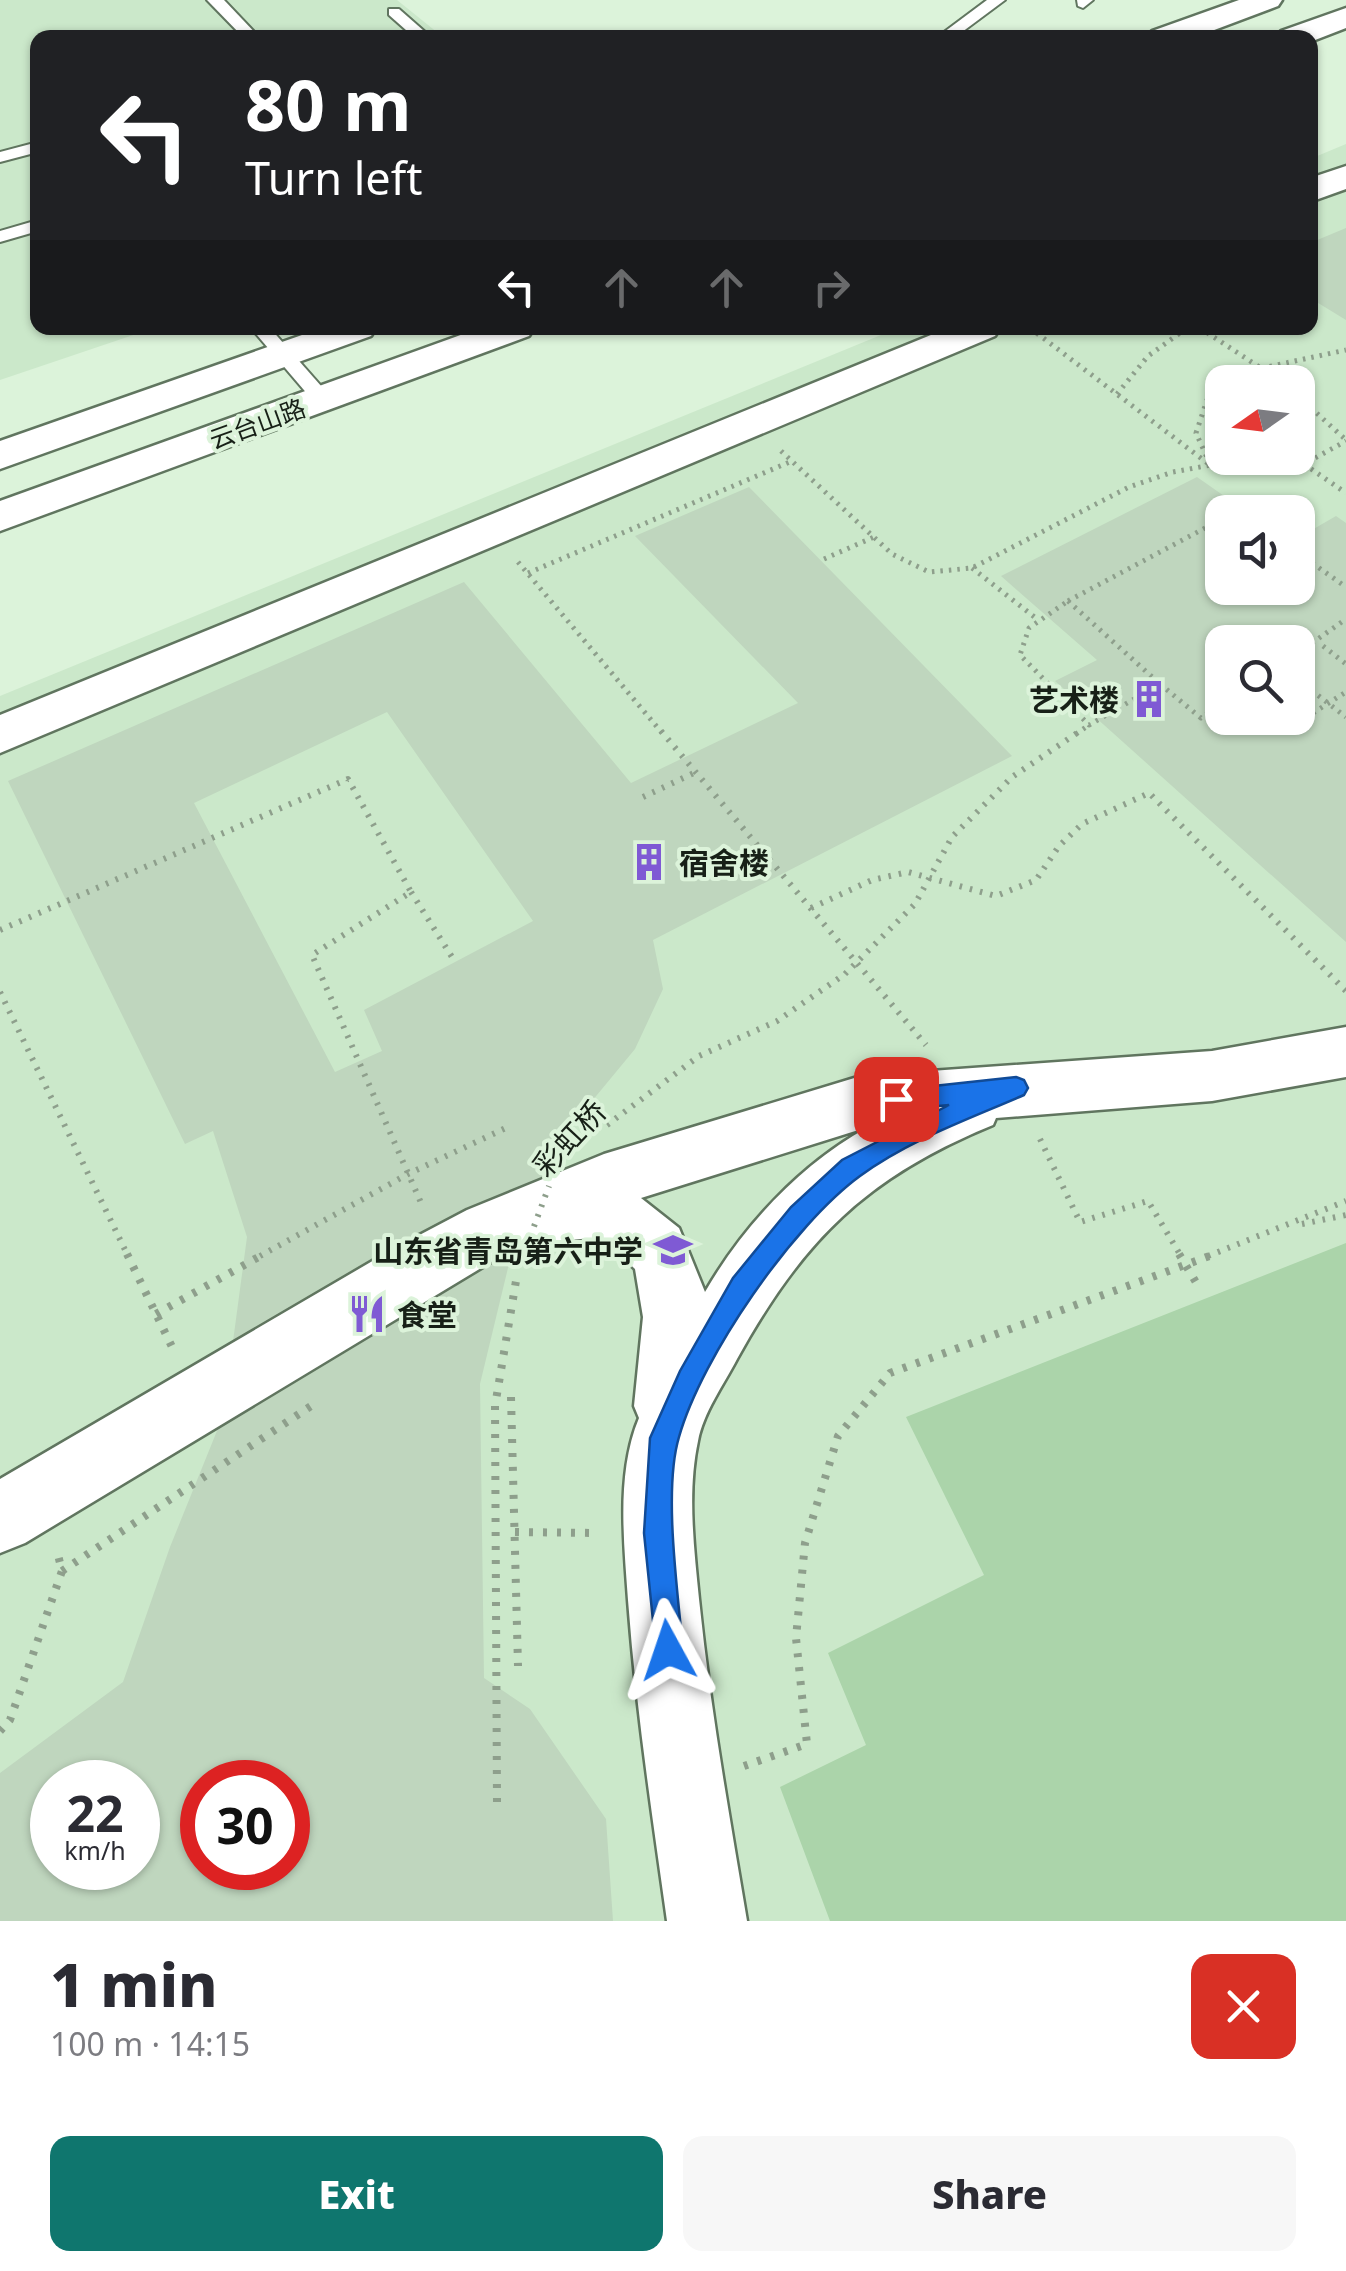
<!DOCTYPE html>
<html lang="en">
<head>
<meta charset="utf-8">
<style>
  body { margin:0; font-family:"Noto Sans","Noto Sans SC",sans-serif; background:#f7f7f7; color:#2b2b33; height:100vh; display:flex; flex-direction:column; font-size:38px; white-space:nowrap }
  * { box-sizing:border-box; margin:0 }
  p { font-size:32px; color:#7c7c81 }
  .icon { flex:none; width:55px; height:55px; fill:none; stroke:currentColor; stroke-width:2; stroke-linecap:round; stroke-linejoin:round }
  .map { position:relative; height:1921px; overflow:hidden }
  .side { display:flex; flex-direction:column; background:#fff; flex:1 }
  .side>* { flex:none }
  .guide { position:absolute; left:30px; top:30px; width:1288px; height:305px; border-radius:20px; box-shadow:0 2px 8px #0004; background:#202124; color:#fff; overflow:hidden }
  .needle { width:65px; rotate:256deg }
  .tools { position:absolute; left:1205px; top:365px; display:grid; gap:20px }
  .tools a { display:grid; place-items:center; width:110px; height:110px; border-radius:20px; background:#fff; box-shadow:0 2px 8px #0004; font-size:50px }
  .speed { position:absolute; left:30px; top:1760px; display:flex; gap:20px; font-size:50px; font-weight:700; text-align:center }
  .speed>* { display:grid; place-content:center; width:130px; height:130px; border-radius:50%; background:#fff; box-shadow:0 2px 8px #0004; line-height:1 }
  .speed small { font-size:25px; font-weight:400 }
  .speed .limit { border:15px solid #d22; background:#fff; color:#111 }
  .pin { position:absolute; display:grid; place-items:center; width:85px; height:85px; color:#fff; margin:-42px; border-radius:20px; box-shadow:0 5px 15px #0006 }
  .me { position:absolute; width:110px; margin:-55px; rotate:355deg; stroke-linejoin:round; filter:drop-shadow(0 0 8px #0008) }
  .turn { display:flex; align-items:center; gap:35px; height:210px; padding:0 50px; font-size:45px }
  .turn .icon { width:130px; height:130px; stroke-width:2.5 }
  .turn b { display:block; font-size:70px; line-height:85px }
  .lanes { display:flex; align-items:center; height:95px; padding:0 50px; background:#0003; justify-content:center; gap:50px; direction:ltr }
  .lanes .off { opacity:.35 }
  .round { display:grid; place-items:center; flex:none; width:105px; height:105px; border-radius:20px; background:#f7f7f7 }
  .headline { display:flex; align-items:center; justify-content:space-between; height:170px; padding:0 50px }
  h1 { font-size:60px; font-weight:800; line-height:75px }
  .action { display:flex; gap:20px; margin-top:auto; padding:20px 50px }
  .action a { flex:1; height:115px; border-radius:20px; background:#0f766e; color:#fff; font-size:40px; font-weight:800; line-height:115px; text-align:center }
  .action a+a { background:#f7f7f7; color:#2b2b33 }
  .map>svg:first-child { display:block }
</style>
</head>
<body>
<div class="map">
<svg width="1346" height="1921" viewBox="0 0 1346 1921">
  <rect width="100%" height="100%" fill="#dcf3da"/>
  <g fill="#cbe8ca" fill-rule="evenodd">
    <path d="M 0,0 L 397,0 L 443,37 L 38,38 L 38,328 L 154,328 L 0,380 Z"/>
    <path d="M 1346,144 L 1346,1921 L 0,1921 L 0,696 L 898,328 L 1310,328 L 1310,159 ZM 1222,382 L 1298,382 L 1298,458 L 1222,458 ZM 1222,512 L 1298,512 L 1298,588 L 1222,588 ZM 1222,642 L 1298,642 L 1298,718 L 1222,718 ZM 52,1782 L 138,1782 L 138,1868 L 52,1868 ZM 202,1782 L 288,1782 L 288,1868 L 202,1868 Z"/>
  </g>
  <path fill="#abd4aa" d="M 1346,1243 L 1346,1921 L 830,1921 L 780,1787 L 866,1745 L 828,1653 L 984,1575 L 906,1417 Z"/>
  <g fill="#bfd6be" fill-rule="evenodd">
    <path d="M 1346,228 L 1346,320 L 1310,298 L 1310,243 Z"/>
    <path d="M 1197,477 L 1247,512 L 1222,512 L 1222,588 L 1298,588 L 1298,538 L 1336,516 L 1346,523 L 1346,942 L 1055,681 L 1097,660 L 1001,576 ZM 1222,642 L 1298,642 L 1298,718 L 1222,718 Z"/>
    <path d="M 749,487 L 1012,756 L 653,940 L 663,989 L 635,1049 L 554,1147 L 514,1243 L 480,1384 L 484,1678 L 530,1709 L 606,1819 L 613,1921 L 0,1921 L 0,1773 L 123,1682 L 170,1547 L 223,1416 L 247,1237 L 213,1131 L 185,1144 L 8,781 L 464,582 L 631,783 L 798,703 L 635,536 ZM 387,712 L 533,921 L 364,1010 L 382,1051 L 335,1072 L 194,803 ZM 52,1782 L 138,1782 L 138,1868 L 52,1868 ZM 202,1782 L 288,1782 L 288,1868 L 202,1868 Z"/>
  </g>
  <g fill="none" stroke-linecap="round" stroke-linejoin="round">
    <g stroke="#60755f" stroke-width="4">
      <g id="service">
        <path d="M 207,0 L 224,0 L 260,38 L 244,38 Z"/>
        <path d="M 987,0 L 1005,0 L 954,38 L 936,38 Z"/>
        <path d="M 1077,0 L 1093,0 L 1083,8 L 1078,6 Z"/>
        <path d="M 389,9 L 399,9 L 432,38 L 415,38 L 389,15 Z"/>
        <path d="M 38,142 L 38,152 L 0,162 L 0,152 Z"/>
        <path d="M 38,220 L 38,231 L 0,242 L 0,231 Z"/>
        <path d="M 251,328 L 270,328 L 329,395 L 329,403 L 315,403 Z"/>
      </g>
    </g>
    <g stroke="#60755f" stroke-width="5">
      <g id="minor">
        <path d="M 1346,166 L 1346,189 L 1310,202 L 1310,178 Z"/>
        <path d="M 948,328 L 1000,328 L 995,336 L 0,753 L 0,715 Z"/>
        <path d="M 1346,1027 L 1346,1077 L 1212,1101 L 996,1118 L 993,1125 C 866,1177 803,1240 737,1359 C 724,1384 703,1413 698,1441 C 687,1492 694,1548 699,1599 C 710,1707 729,1814 747,1921 L 667,1921 C 652,1814 636,1708 628,1600 C 624,1542 616,1473 639,1418 L 634,1406 L 643,1317 L 635,1269 L 607,1242 L 591,1238 L 550,1242 L 540,1238 L 511,1250 L 25,1543 L 0,1553 L 0,1479 L 393,1249 L 467,1210 L 604,1154 L 861,1076 L 1212,1051 ZM 868,1127 C 800,1165 744,1225 705,1292 L 679,1228 L 641,1198 Z"/>
      </g>
    </g>
    <g stroke="#60755f" stroke-width="5">
      <g id="secondary">
        <path d="M 1239,0 L 1282,0 L 1278,6 L 1193,38 L 1148,38 L 1152,31 Z"/>
        <path d="M 1346,8 L 1346,28 L 1310,42 L 1310,38 L 1277,38 L 1281,31 Z"/>
        <path d="M 322,328 L 376,328 L 371,336 L 0,469 L 0,441 Z"/>
        <path d="M 480,328 L 534,328 L 529,336 L 0,531 L 0,501 Z"/>
      </g>
    </g>
    <g stroke="#8e9f8c" stroke-width="5" stroke-dasharray="2.5 6" stroke-linecap="butt">
      <path d="M 1030,328 L 1210,465"/>
      <path d="M 1200,328 L 1282,382"/>
      <path d="M 1117,394 L 1148,356 L 1187,328"/>
      <path d="M 1298,396 L 1346,440"/>
      <path d="M 781,451 L 892,554 L 929,572 L 972,568 L 1129,487 L 1173,472 L 1211,465 L 1304,464 L 1346,441"/>
      <path d="M 1210,464 L 1196,433 L 1207,400 L 1225,376 L 1346,350"/>
      <path d="M 1304,464 L 1346,493"/>
      <path d="M 1298,553 L 1346,587"/>
      <path d="M 824,559 L 874,537"/>
      <path d="M 518,562 L 663,734"/>
      <path d="M 972,568 L 1037,619"/>
      <path d="M 528,573 L 792,461"/>
      <path d="M 1068,601 L 1222,519"/>
      <path d="M 1068,601 L 1160,684 L 1089,725 L 1020,655 L 1029,628 Z"/>
      <path d="M 1323,646 L 1346,664"/>
      <path d="M 1298,653 L 1346,619"/>
      <path d="M 1298,680 L 1346,717"/>
      <path d="M 1160,684 L 1201,718 L 1222,703"/>
      <path d="M 1285,718 L 1294,725 L 1346,692"/>
    </g>
    <g stroke="#8e9f8c" stroke-width="6" stroke-dasharray="2.5 8" stroke-linecap="butt">
      <path d="M 661,731 L 926,1045"/>
      <path d="M 643,797 L 696,772"/>
      <path d="M 411,892 L 452,957"/>
      <path d="M 811,908 L 872,880 L 908,872 L 996,896 L 1036,880 L 1059,846 L 1082,824 L 1149,793 L 1346,991"/>
      <path d="M 0,930 L 348,779 L 411,892 L 312,955 L 422,1205"/>
      <path d="M 0,992 L 128,1256"/>
      <path d="M 607,1125 L 699,1056 L 777,1021 L 845,974"/>
      <path d="M 1040,1139 L 1080,1222 L 1148,1201 L 1181,1256"/>
      <path d="M 1302,1224 L 1346,1215"/>
      <path d="M 260,1256 L 408,1174 L 510,1126"/>
      <path d="M 1208,1256 L 1346,1201"/>
    </g>
    <g stroke="#8e9f8c" stroke-width="8" stroke-dasharray="4 10" stroke-linecap="butt">
      <path d="M 127,1254 L 174,1351"/>
      <path d="M 1179,1254 L 1200,1289"/>
      <path d="M 156,1314 L 264,1254"/>
      <path d="M 511,1397 L 518,1666"/>
      <path d="M 515,1532 L 597,1533"/>
      <path d="M 62,1571 L 311,1406"/>
      <path d="M 0,1731 L 10,1720 L 62,1571 L 57,1551"/>
      <path d="M 744,1766 L 807,1744 L 796,1638 L 805,1543 L 838,1436 L 890,1373 L 1215,1254"/>
      <path d="M 497,1802 L 495,1406 L 517,1275"/>
    </g>
    <use href="#service" fill="#fff" fill-rule="evenodd"/>
    <use href="#minor" fill="#fff" fill-rule="evenodd"/>
    <use href="#secondary" fill="#fff" fill-rule="evenodd"/>
    <path stroke="#8e9f8c" stroke-width="5" stroke-dasharray="2.5 6" stroke-linecap="butt" d="M 1076,734 L 1089,725"/>
    <g stroke="#8e9f8c" stroke-width="6" stroke-dasharray="2.5 8" stroke-linecap="butt">
      <path d="M 845,974 L 915,904 L 952,837 L 1012,777 L 1080,731"/>
      <path d="M 523,1256 L 549,1186"/>
    </g>
    <path stroke="#8e9f8c" stroke-width="8" stroke-dasharray="4 10" stroke-linecap="butt" d="M 520,1265 L 524,1254"/>
  </g>
  <path fill="#1a73e8" stroke="#114b97" stroke-width="2.5" d="M 1016,1077 L 1024,1080 L 1028,1088 L 1024,1095 C 969,1119 909,1140 860,1176 C 793,1225 702,1356 679,1437 C 663,1490 678,1593 683,1650 L 678,1660 L 668,1665 L 657,1660 L 644,1533 L 650,1438 L 680,1371 L 733,1278 L 791,1207 L 842,1160 L 949,1105 L 896,1110 L 884,1099 L 888,1091 Z"/>
  <defs>
    <g id="building-bare" transform="scale(3)"><path d="M-4-6H4V6H1V3H-1V6H-4ZM-2.5-4.3h1.7v1.8h-1.7ZM.8-4.3h1.7v1.8H.8ZM-2.5-1h1.7V.8h-1.7ZM.8-1h1.7V.8H.8Z" fill="#7f5ad4" stroke="#dcf3da" stroke-width="2.5" paint-order="stroke"/></g>
    <g id="school-bare" transform="scale(3)"><path d="M0-5L7-2L0 1L-7-2ZM-4 1L0 2.5L4 1V4Q0 6-4 4Z" fill="#7f5ad4" stroke="#dcf3da" stroke-width="2.5" paint-order="stroke"/></g>
    <g id="restaurant-bare" transform="scale(3)"><path d="M-5-6h1v4h1v-4h1v4h1v-4h1v5L-1.5 .5V6h-2V.5L-5-1ZM5-6V6H3V1.5H1.5Q1.5-4 5-6Z" fill="#7f5ad4" stroke="#dcf3da" stroke-width="2.5" paint-order="stroke"/></g>
  </defs>
  <g fill-rule="evenodd">
    <use href="#building-bare" x="1149" y="699"/>
    <use href="#building-bare" x="649" y="862"/>
    <use href="#school-bare" x="673" y="1250"/>
    <use href="#restaurant-bare" x="367" y="1314"/>
  </g>
  <g text-anchor="middle" dominant-baseline="central" stroke-width="8" stroke-linejoin="round" paint-order="stroke">
    <g font-size="25" fill="#172017" stroke="#dcf3da">
      <text transform="translate(257 423) rotate(-20)">云台山路</text>
    </g>
    <g font-size="30" font-weight="bold" fill="#172017" stroke="#dcf3da" text-anchor="end">
      <text x="1119" y="699">艺术楼</text>
      <text x="679" y="862" text-anchor="start">宿舍楼</text>
      <text x="643" y="1250">山东省青岛第六中学</text>
      <text x="397" y="1314" text-anchor="start">食堂</text>
    </g>
    <g font-size="30" fill="#172017" stroke="#dcf3da">
      <text transform="translate(569 1138) rotate(-47)">彩虹桥</text>
    </g>
  </g>
</svg>
<div class="tools">
<a><svg class="needle" viewBox="-14 -14 28 28"><path d="M0-13l5 13h-10z" fill="#e53935"/><path d="M0 13l5-13h-10z" fill="#7c7c81"/></svg></a>
<a><svg class="icon" aria-label="sound" viewBox="0 0 24 24"><path d="M4 9h4l5-4v14l-5-4H4zM17 9q2 3 0 6"/></svg></a>
<a><svg class="icon" aria-label="search" viewBox="0 0 24 24"><circle cx="10" cy="10" r="6"/><path d="M15 15l6 6"/></svg></a>
</div>
<div class="speed"><div>22<small>km/h</small></div><div class="limit">30</div></div>
<div class="pin" style="left:896px;top:1099px;background:#d93025"><svg class="icon" aria-label="arrive" viewBox="0 0 24 24"><path d="M6 21V4h12l-3 4 3 4H6"/></svg></div>
<svg class="me" style="left:668px;top:1650px" viewBox="-20 -20 40 40"><path d="M0-17L14 15 0 8-14 15z" fill="#1a73e8" stroke="#fff" stroke-width="4"/></svg>
<div class="guide">
<div class="turn"><svg class="icon" aria-label="left" viewBox="0 0 24 24"><path d="M17 20v-9H6M10 6l-5 5 5 5"/></svg><div><b>80 m</b>Turn left</div></div>
<div class="lanes"><svg class="icon" aria-label="left" viewBox="0 0 24 24"><path d="M17 20v-9H6M10 6l-5 5 5 5"/></svg><svg class="icon off" aria-label="ahead" viewBox="0 0 24 24"><path d="M12 20V5M6 11l6-6 6 6"/></svg><svg class="icon off" aria-label="ahead" viewBox="0 0 24 24"><path d="M12 20V5M6 11l6-6 6 6"/></svg><svg class="icon off" aria-label="right" viewBox="0 0 24 24"><path d="M7 20v-9h11M14 6l5 5-5 5"/></svg></div>
</div>
</div>
<section class="side">
<div class="headline"><div><h1>1 min</h1><p>100 m · 14:15</p></div><a class="round" style="background:#d93025;color:#fff"><svg class="icon" aria-label="close" viewBox="0 0 24 24"><path d="M6 6l12 12M18 6L6 18"/></svg></a></div>
<div class="action"><a>Exit</a><a>Share</a></div>
</section>
</body>
</html>
